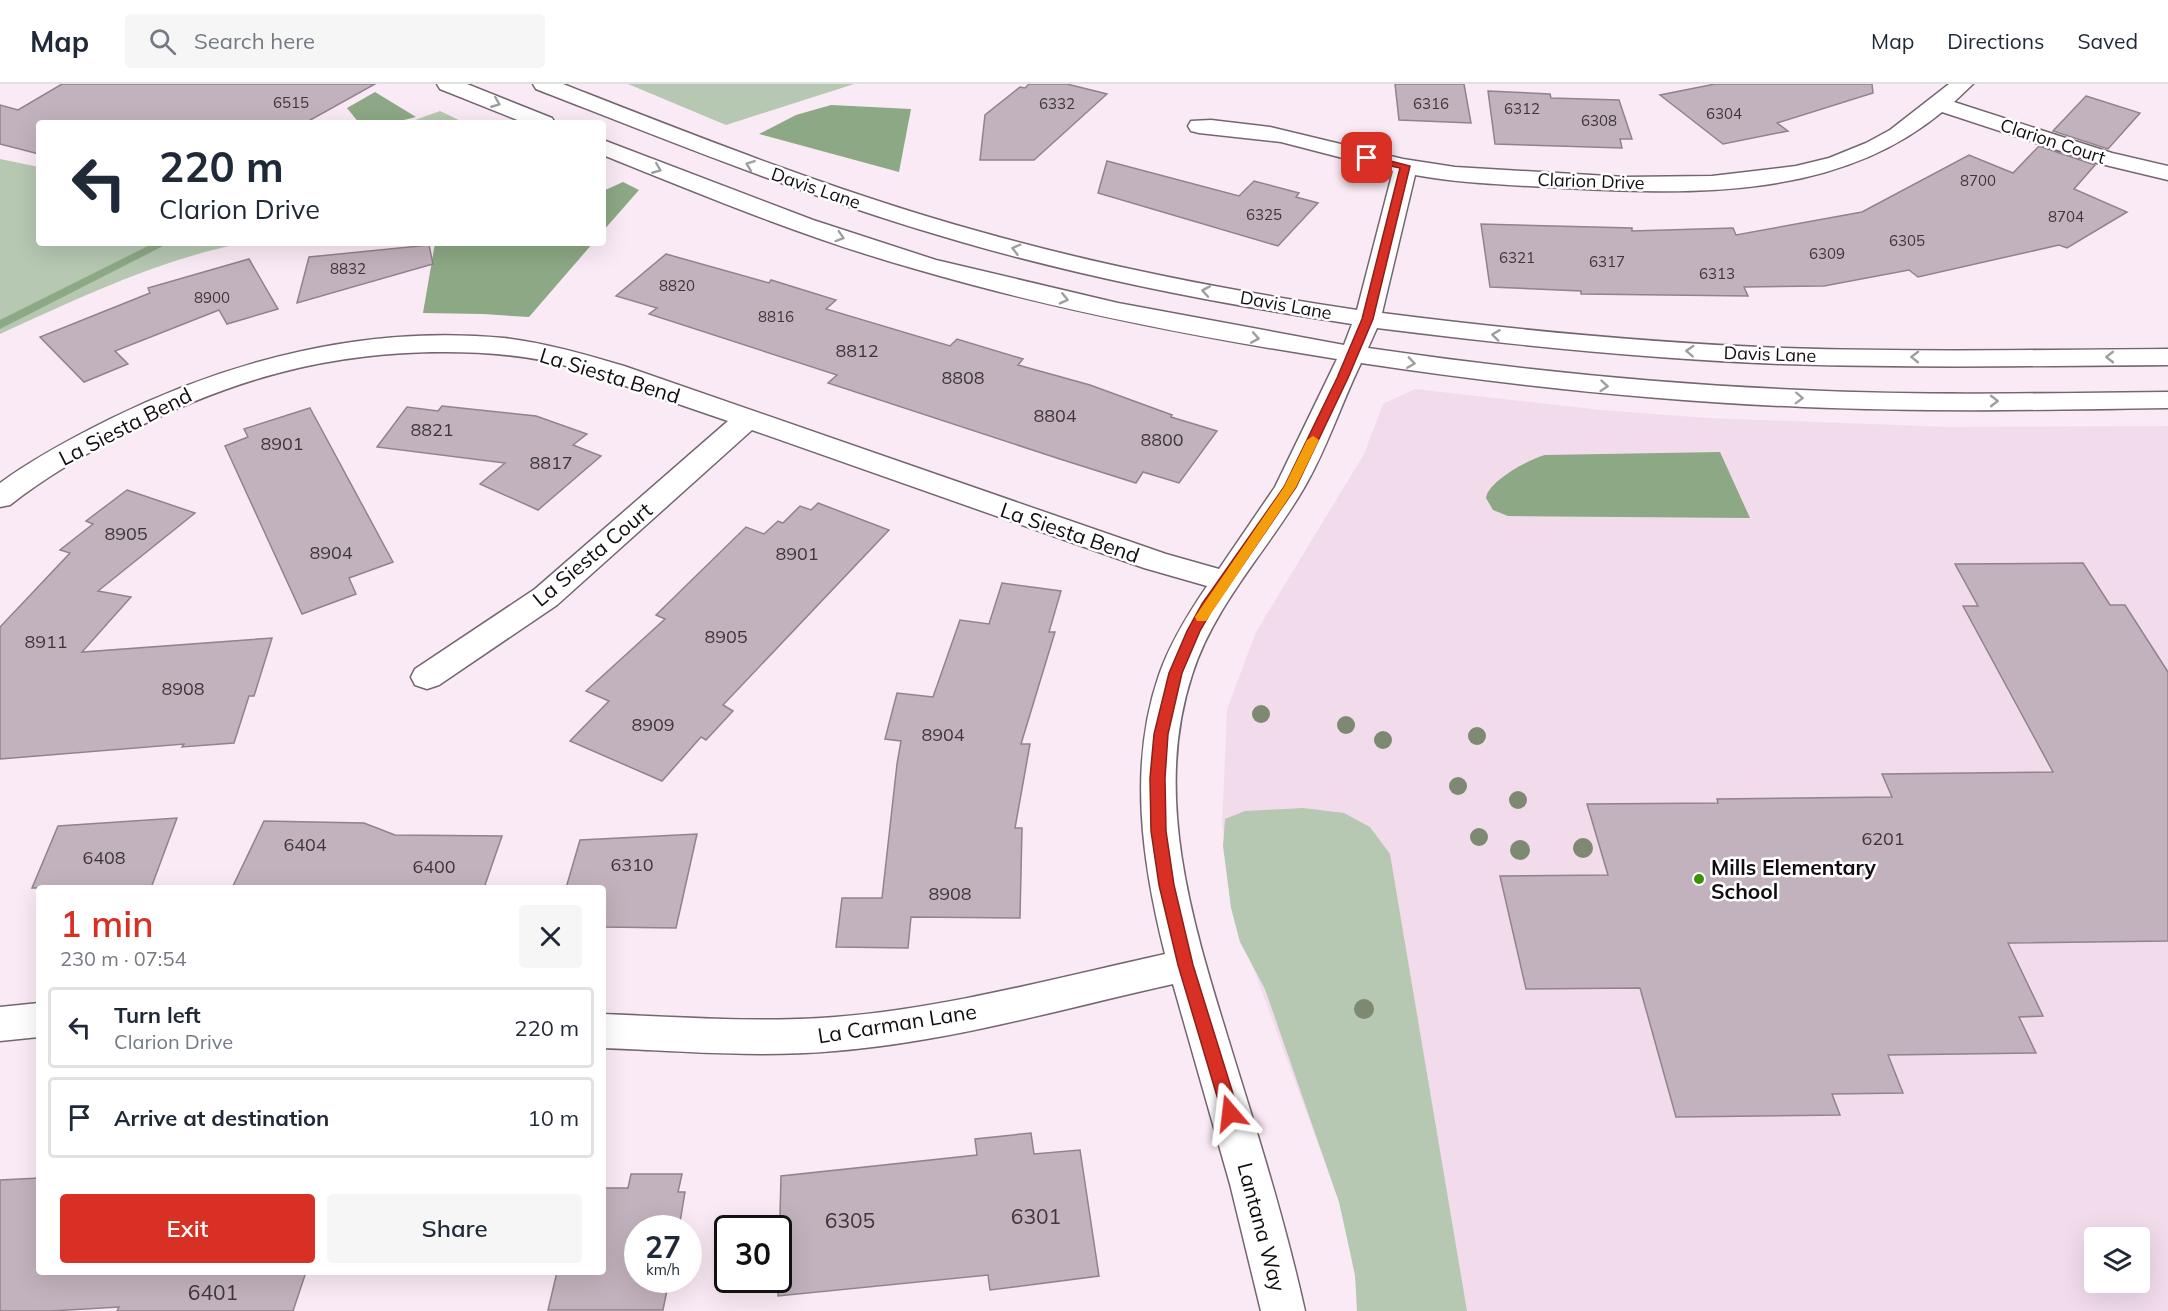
<!DOCTYPE html>
<html lang="en">
<head>
<meta charset="utf-8">
<style>
  body { margin:0; font-family:Mulish,sans-serif; background:#f6f6f7; color:#1f2937; height:100vh; display:flex; flex-direction:column; font-size:22px; white-space:nowrap }
  * { box-sizing:border-box; margin:0 }
  p { font-size:20px; color:#747a83 }
  .icon { flex:none; width:33px; height:33px; fill:none; stroke:currentColor; stroke-width:2; stroke-linecap:round; stroke-linejoin:round }
  .map { position:relative; flex:1; overflow:hidden }
  .details { position:absolute; left:36px; top:801px; width:570px; height:390px; display:flex; flex-direction:column; background:#fff; border-radius:6px; box-shadow:0 6px 24px #0002 }
  .details>* { flex:none }
  .banner { position:absolute; left:36px; top:36px; width:570px; height:126px; border-radius:6px; box-shadow:0 6px 24px #0002; background:#fff; color:#1f2937; overflow:hidden }
  .buttons { position:absolute; left:2084px; top:1143px; display:grid; gap:12px }
  .buttons a { display:grid; place-items:center; width:66px; height:66px; border-radius:6px; background:#fff; box-shadow:0 6px 24px #0002; font-size:30px }
  .speed { position:absolute; left:624px; top:1131px; display:flex; gap:12px; font-size:30px; font-weight:700; text-align:center }
  .speed>* { display:grid; place-content:center; width:78px; height:78px; border-radius:50%; background:#fff; box-shadow:0 6px 24px #0002; line-height:1 }
  .speed small { font-size:15px; font-weight:400 }
  .speed .limit { border:3px solid #111; border-radius:9px; background:#fff; color:#111 }
  .pin { position:absolute; display:grid; place-items:center; width:51px; height:51px; color:#fff; margin:-26px; border-radius:12px; box-shadow:0 3px 9px #0006 }
  .me { position:absolute; width:66px; margin:-33px; rotate:343deg; stroke-linejoin:round; filter:drop-shadow(0 0 4px #0008) }
  .turn { display:flex; align-items:center; gap:21px; height:126px; padding:0 24px; font-size:27px }
  .turn .icon { width:78px; height:78px; stroke-width:2.5 }
  .turn b { display:block; font-size:42px; line-height:51px }
  .round { display:grid; place-items:center; flex:none; width:63px; height:63px; border-radius:6px; background:#f6f6f7 }
  .overview { display:flex; align-items:center; justify-content:space-between; height:102px; padding:0 24px }
  h1 { font-size:36px; font-weight:600; line-height:45px; color:#d93025 }
  .action { display:flex; gap:12px; margin-top:auto; padding:12px 24px }
  .action a { flex:1; height:69px; border-radius:6px; background:#d93025; color:#fff; font-size:24px; font-weight:600; line-height:69px; text-align:center }
  .action a+a { background:#f6f6f7; color:#1f2937 }
  ul { padding:0; list-style:none }
  li { display:flex; align-items:center; gap:18px; height:81px; margin:0 12px 9px; padding:0 12px; border:3px solid #e0e1e3; border-radius:6px }
  li div { flex:1 }
  li b { display:block; font-size:22px }
  li em { font-style:normal }
  header { display:flex; align-items:center; gap:36px; box-sizing:border-box; height:84px; padding:0 30px; background:#fff; border-bottom:2px solid #e0e1e3 }
  header strong { font-size:28px }
  nav { display:flex; gap:33px; margin-inline-start:auto; font-size:21px }
  .search { width:420px; height:54px; background:#f6f6f7; display:flex; align-items:center; gap:15px; box-sizing:border-box; padding:0 21px; border-radius:6px; color:#747a83; font-size:22px }
  .map>svg:first-child { display:block }
</style>
</head>
<body>
<header>
<strong>Map</strong>
<div class="search"><svg class="icon" aria-label="search" viewBox="0 0 24 24"><circle cx="10" cy="10" r="6"/><path d="M15 15l6 6"/></svg>Search here</div>
<nav><a>Map</a><a>Directions</a><a>Saved</a></nav>
</header>
<div class="map">
<svg width="2168" height="1227" viewBox="0 0 2168 1227">
  <rect width="100%" height="100%" fill="#faeaf5"/>
  <path fill="#f2dcec" fill-rule="evenodd" d="M 1415,305 L 1601,326 L 1708,334 L 1950,343 L 2168,342 L 2168,1227 L 1361,1227 L 1343,1128 L 1240,848 L 1222,742 L 1227,625 L 1256,548 L 1364,370 L 1383,320 ZM 2094,1154 L 2139,1154 L 2139,1198 L 2094,1198 Z"/>
  <g fill="#b6c8b1">
    <path d="M 628,0 L 854,0 L 726,41 Z"/>
    <path d="M 440,27 L 465,39 L 407,39 Z"/>
    <path d="M 0,75 L 39,83 L 39,159 L 243,159 C 158,176 79,214 0,250 Z"/>
    <path d="M 1303,724 L 1344,729 L 1370,743 L 1390,770 L 1467,1227 L 1357,1227 L 1355,1191 L 1339,1118 L 1265,905 L 1240,858 L 1231,824 L 1223,762 L 1225,735 L 1245,727 Z"/>
  </g>
  <g fill="#8ca884">
    <path d="M 375,8 L 416,33 L 392,39 L 359,39 L 347,24 Z"/>
    <path d="M 831,21 L 911,25 L 899,88 L 759,50 L 796,31 Z"/>
    <path d="M 623,98 L 639,106 L 603,147 L 603,107 Z"/>
    <path d="M 435,159 L 593,159 L 529,233 L 483,230 L 423,229 Z"/>
    <path d="M 1720,368 L 1750,434 L 1508,432 L 1493,426 L 1486,414 C 1488,397 1530,375 1545,371 Z"/>
  </g>
  <g fill="none" stroke-linecap="round" stroke-linejoin="round">
    <path fill="#8ca884" fill-rule="evenodd" d="M 154,159 L 169,159 L 0,245 L 0,236 Z"/>
  </g>
  <g fill="#c2b2bd" stroke="#91828d" stroke-width="1.5">
    <path d="M 62,0 L 375,0 L 305,39 L 39,39 L 39,70 L 0,60 L 0,21 L 18,26 Z"/>
    <path d="M 1029,0 L 1067,0 L 1107,10 L 1034,76 L 980,76 L 985,31 L 1020,3 L 1025,4 Z"/>
    <path d="M 1395,0 L 1464,0 L 1471,39 L 1399,36 Z"/>
    <path d="M 1715,0 L 1872,0 L 1873,9 L 1777,39 L 1788,47 L 1723,60 L 1660,11 Z"/>
    <path d="M 1488,7 L 1550,10 L 1551,14 L 1619,16 L 1632,55 L 1620,55 L 1622,64 L 1495,60 Z"/>
    <path d="M 2086,12 L 2140,29 L 2108,65 L 2053,47 Z"/>
    <path d="M 2039,62 L 2095,81 L 2074,105 L 2127,128 L 2067,164 L 2059,161 L 1918,193 L 1909,186 L 1824,202 L 1744,203 L 1748,212 L 1581,210 L 1581,207 L 1490,203 L 1481,140 L 1632,144 L 1632,147 L 1733,144 L 1736,151 L 1862,128 L 1969,71 L 2013,89 Z"/>
    <path d="M 1107,77 L 1239,112 L 1254,97 L 1299,109 L 1296,113 L 1318,119 L 1278,162 L 1098,109 Z"/>
    <path d="M 429,161 L 433,180 L 297,219 L 309,173 Z"/>
    <path d="M 666,170 L 769,199 L 771,196 L 836,216 L 826,225 L 950,262 L 957,255 L 1023,275 L 1018,281 L 1090,301 L 1172,331 L 1171,333 L 1217,347 L 1179,399 L 1143,388 L 1136,399 L 1063,376 L 828,299 L 837,291 L 649,230 L 657,224 L 616,212 Z"/>
    <path d="M 249,175 L 278,225 L 227,240 L 219,226 L 115,267 L 128,280 L 84,298 L 40,253 L 150,209 L 148,204 Z"/>
    <path d="M 442,322 L 536,332 L 587,350 L 573,361 L 601,372 L 538,426 L 480,400 L 505,379 L 377,363 L 407,323 L 438,327 Z"/>
    <path d="M 310,324 L 393,478 L 349,494 L 356,510 L 302,530 L 225,362 L 248,353 L 244,345 Z"/>
    <path d="M 127,406 L 195,429 L 98,507 L 131,513 L 82,568 L 272,554 L 254,612 L 249,612 L 234,659 L 182,663 L 184,660 L 0,675 L 0,543 L 70,469 L 60,466 L 93,440 L 86,437 Z"/>
    <path d="M 818,419 L 889,446 L 723,621 L 733,627 L 706,656 L 701,653 L 662,697 L 570,657 L 609,617 L 586,607 L 665,535 L 656,531 L 746,443 L 764,450 L 778,437 L 783,439 L 800,422 L 811,426 Z"/>
    <path d="M 2083,479 L 2110,521 L 2125,521 L 2168,588 L 2168,857 L 2008,859 L 2043,932 L 2019,933 L 2036,969 L 1888,971 L 1903,1009 L 1832,1010 L 1840,1031 L 1676,1033 L 1640,904 L 1526,905 L 1500,792 L 1608,791 L 1587,720 L 1718,719 L 1717,715 L 1892,713 L 1882,690 L 2053,688 L 1963,522 L 1978,522 L 1955,480 Z"/>
    <path d="M 1002,499 L 1061,507 L 1049,548 L 1055,548 L 1021,660 L 1030,660 L 1015,744 L 1022,744 L 1020,834 L 911,833 L 908,864 L 836,863 L 842,814 L 882,814 L 897,680 L 901,657 L 885,655 L 897,609 L 933,613 L 960,536 L 989,540 Z"/>
    <path d="M 177,734 L 151,804 L 32,804 L 58,742 Z"/>
    <path d="M 264,737 L 364,739 L 395,751 L 502,752 L 484,804 L 232,804 Z"/>
    <path d="M 697,750 L 676,844 L 603,843 L 603,804 L 566,804 L 580,756 Z"/>
    <path d="M 1031,1049 L 1034,1070 L 1080,1066 L 1099,1192 L 990,1206 L 988,1191 L 778,1212 L 781,1092 L 977,1071 L 975,1055 Z"/>
    <path d="M 631,1090 L 682,1090 L 678,1108 L 685,1108 L 679,1144 L 638,1144 L 638,1196 L 669,1196 L 663,1226 L 548,1226 L 557,1188 L 603,1188 L 603,1104 L 628,1104 Z"/>
    <path d="M 39,1094 L 39,1188 L 306,1188 L 293,1227 L 117,1227 L 119,1223 L 51,1227 L 0,1227 L 0,1096 Z"/>
  </g>
  <g fill="none" stroke-linecap="round" stroke-linejoin="round">
    <g stroke="#746670" stroke-width="3">
      <g id="minor">
        <path d="M 437,0 L 467,0 L 552,34 L 555,39 L 525,39 L 440,5 Z"/>
        <path d="M 533,0 L 563,0 C 701,54 839,109 981,148 C 1105,183 1231,207 1357,226 L 1393,87 L 1281,58 L 1199,49 L 1191,47 L 1188,42 L 1191,37 L 1211,36 L 1270,43 L 1403,75 L 1455,83 L 1625,93 L 1712,92 L 1796,82 L 1829,74 L 1866,59 L 1890,46 L 1949,0 L 1973,0 L 1954,18 L 2112,69 L 2168,82 L 2168,96 L 2097,79 L 1942,28 C 1837,115 1694,111 1564,104 C 1515,101 1464,100 1415,91 L 1382,229 C 1515,246 1649,259 1783,264 C 1911,268 2040,266 2168,265 L 2168,281 C 2040,282 1911,284 1783,280 C 1647,275 1512,261 1377,244 L 1368,264 C 1512,285 1656,300 1801,306 C 1923,312 2046,309 2168,308 L 2168,324 C 2047,326 1926,328 1804,323 C 1656,317 1508,301 1361,279 C 1341,320 1327,365 1304,404 C 1268,466 1214,521 1192,591 C 1149,722 1200,861 1238,987 C 1263,1067 1287,1146 1305,1227 L 1261,1227 L 1230,1100 L 1173,900 C 1061,925 949,958 835,967 C 758,974 680,967 603,964 L 603,930 C 680,933 758,939 835,933 C 947,924 1056,894 1165,870 C 1142,779 1128,681 1159,591 C 1170,559 1188,530 1207,502 L 1144,484 L 752,346 L 557,521 L 439,601 L 427,605 L 415,601 L 411,593 L 415,585 L 535,505 L 728,337 L 570,283 C 529,271 486,268 444,268 C 328,268 233,295 130,347 C 88,368 47,392 10,421 L 0,423 L 0,399 C 34,374 72,354 110,335 C 232,275 367,241 504,254 C 545,259 584,270 624,282 L 1166,470 L 1219,485 L 1275,403 L 1337,275 C 1196,253 1056,226 919,186 C 811,156 707,113 603,71 L 603,56 L 813,136 L 936,176 L 1118,219 L 1344,261 L 1352,240 C 1221,220 1090,195 962,158 C 817,117 677,60 536,5 Z"/>
        <path d="M 39,919 L 39,953 L 0,957 L 0,923 Z"/>
      </g>
    </g>
    <use href="#minor" fill="#fff" fill-rule="evenodd"/>
  </g>
  <g fill="#7d8a71">
    <circle cx="1261" cy="630" r="9"/>
    <circle cx="1346" cy="641" r="9"/>
    <circle cx="1477" cy="652" r="9"/>
    <circle cx="1383" cy="656" r="9"/>
    <circle cx="1458" cy="702" r="9"/>
    <circle cx="1518" cy="716" r="9"/>
    <circle cx="1479" cy="753" r="9"/>
    <circle cx="1583" cy="764" r="10"/>
    <circle cx="1520" cy="766" r="10"/>
    <circle cx="1364" cy="925" r="10"/>
  </g>
  <defs><path id="oneway-chevron" d="M-2-3.5L2.5 0L-2 3.5" fill="none" stroke-width="1.6" stroke-linecap="round" stroke-linejoin="round" transform="scale(1.5)"/></defs>
  <g stroke="#a09e9f">
    <use href="#oneway-chevron" transform="translate(496 19) rotate(22)"/>
    <use href="#oneway-chevron" transform="translate(750 81) rotate(-159)"/>
    <use href="#oneway-chevron" transform="translate(657 85) rotate(22)"/>
    <use href="#oneway-chevron" transform="translate(840 153) rotate(18)"/>
    <use href="#oneway-chevron" transform="translate(1016 165) rotate(-165)"/>
    <use href="#oneway-chevron" transform="translate(1206 207) rotate(-170)"/>
    <use href="#oneway-chevron" transform="translate(1064 215) rotate(13)"/>
    <use href="#oneway-chevron" transform="translate(1496 251) rotate(-173)"/>
    <use href="#oneway-chevron" transform="translate(1255 254) rotate(10)"/>
    <use href="#oneway-chevron" transform="translate(1690 267) rotate(-177)"/>
    <use href="#oneway-chevron" transform="translate(1915 273) rotate(-179)"/>
    <use href="#oneway-chevron" transform="translate(2110 273) rotate(180)"/>
    <use href="#oneway-chevron" transform="translate(1411 279) rotate(8)"/>
    <use href="#oneway-chevron" transform="translate(1604 302) rotate(5)"/>
    <use href="#oneway-chevron" transform="translate(1799 314) rotate(2)"/>
    <use href="#oneway-chevron" transform="translate(1994 317)"/>
  </g>
  <path fill="#d93025" stroke="#8d1f18" stroke-width="1.5" d="M 1367,71 L 1410,82 L 1373,235 L 1348,294 L 1296,403 L 1212,526 L 1200,547 L 1182,589 L 1168,650 L 1165,694 L 1166,747 L 1174,801 L 1193,881 L 1239,1029 L 1236,1035 L 1230,1037 L 1224,1035 L 1222,1029 L 1178,881 L 1159,801 L 1151,747 L 1150,694 L 1154,650 L 1169,589 L 1187,547 L 1202,520 L 1284,403 L 1337,294 L 1362,235 L 1400,84 L 1364,76 L 1362,74 Z"/>
  <path fill="#f59e0b" d="M 1313,352 L 1319,356 L 1296,403 L 1206,537 L 1197,537 L 1195,533 L 1197,530 L 1284,403 L 1307,356 Z"/>
  <circle fill="#3a9203" stroke="#fff" stroke-width="2" cx="1699" cy="795" r="6"/>
  <g text-anchor="middle" dominant-baseline="central" stroke-width="5" stroke-linejoin="round" paint-order="stroke">
    <g font-size="15" fill="#3d363b">
      <text x="291" y="18">6515</text>
      <text x="1057" y="19">6332</text>
      <text x="1431" y="19">6316</text>
      <text x="1522" y="24">6312</text>
      <text x="1724" y="29">6304</text>
      <text x="1599" y="36">6308</text>
      <text x="1978" y="96">8700</text>
      <text x="1264" y="130">6325</text>
      <text x="2066" y="132">8704</text>
      <text x="1907" y="156">6305</text>
      <text x="1827" y="169">6309</text>
      <text x="1517" y="173">6321</text>
      <text x="1607" y="177">6317</text>
      <text x="348" y="184">8832</text>
      <text x="1717" y="189">6313</text>
      <text x="677" y="201">8820</text>
      <text x="212" y="213">8900</text>
      <text x="776" y="232">8816</text>
    </g>
    <g font-size="18" fill="#110c10" stroke="#fff">
      <text transform="translate(2053 57) rotate(18)">Clarion Court</text>
      <text transform="translate(1591 97) rotate(2)">Clarion Drive</text>
      <text transform="translate(816 104) rotate(19)">Davis Lane</text>
      <text transform="translate(1286 221) rotate(10)">Davis Lane</text>
      <text transform="translate(1770 270) rotate(2)">Davis Lane</text>
    </g>
    <g font-size="18" fill="#3d363b">
      <text x="857" y="266">8812</text>
      <text x="963" y="293">8808</text>
      <text x="1055" y="331">8804</text>
      <text x="432" y="345">8821</text>
      <text x="1162" y="355">8800</text>
      <text x="282" y="359">8901</text>
      <text x="551" y="378">8817</text>
      <text x="126" y="449">8905</text>
      <text x="331" y="468">8904</text>
      <text x="797" y="469">8901</text>
      <text x="726" y="552">8905</text>
      <text x="46" y="557">8911</text>
      <text x="183" y="604">8908</text>
      <text x="653" y="640">8909</text>
      <text x="943" y="650">8904</text>
      <text x="1883" y="754">6201</text>
      <text x="305" y="760">6404</text>
      <text x="104" y="773">6408</text>
      <text x="632" y="780">6310</text>
      <text x="434" y="782">6400</text>
      <text x="950" y="809">8908</text>
    </g>
    <g font-size="21" fill="#110c10" stroke="#fff">
      <text transform="translate(610 291) rotate(17)">La Siesta Bend</text>
      <text transform="translate(125 342) rotate(-27)">La Siesta Bend</text>
      <text transform="translate(1070 448) rotate(19)">La Siesta Bend</text>
      <text transform="translate(592 470) rotate(-40)">La Siesta Court</text>
      <text transform="translate(897 939) rotate(-9)">La Carman Lane</text>
      <text transform="translate(1262 1143) rotate(75)">Lantana Way</text>
    </g>
    <g font-size="21" font-weight="bold" fill="#110c10" stroke="#fff" text-anchor="start">
      <text x="1711" y="783">Mills Elementary<tspan x="1711" dy="24">School</tspan></text>
    </g>
    <g font-size="21" fill="#3d363b">
      <text x="1036" y="1132">6301</text>
      <text x="850" y="1136">6305</text>
      <text x="213" y="1208">6401</text>
    </g>
  </g>
</svg>
<div class="buttons">
<a><svg class="icon" aria-label="layers" viewBox="0 0 24 24"><path d="M12 4l9 5-9 5-9-5zM3 14l9 5 9-5"/></svg></a>
</div>
<div class="speed"><div>27<small>km/h</small></div><div class="limit">30</div></div>
<div class="pin" style="left:1367px;top:74px;background:#d93025"><svg class="icon" aria-label="arrive" viewBox="0 0 24 24"><path d="M6 21V4h12l-3 4 3 4H6"/></svg></div>
<svg class="me" style="left:1230px;top:1029px" viewBox="-20 -20 40 40"><path d="M0-17L14 15 0 8-14 15z" fill="#d93025" stroke="#fff" stroke-width="4"/></svg>
<div class="banner">
<div class="turn"><svg class="icon" aria-label="left" viewBox="0 0 24 24"><path d="M17 20v-9H6M10 6l-5 5 5 5"/></svg><div><b>220 m</b>Clarion Drive</div></div>
</div>
<section class="details">
<div class="overview"><div><h1>1 min</h1><p>230 m · 07:54</p></div><a class="round"><svg class="icon" aria-label="close" viewBox="0 0 24 24"><path d="M6 6l12 12M18 6L6 18"/></svg></a></div>
<ul>
<li><svg class="icon" aria-label="left" viewBox="0 0 24 24"><path d="M17 20v-9H6M10 6l-5 5 5 5"/></svg><div><b>Turn left</b><p>Clarion Drive</p></div><em>220 m</em></li>
<li><svg class="icon" aria-label="arrive" viewBox="0 0 24 24"><path d="M6 21V4h12l-3 4 3 4H6"/></svg><div><b>Arrive at destination</b></div><em>10 m</em></li>
</ul>
<div class="action"><a>Exit</a><a>Share</a></div>
</section>
</div>
</body>
</html>
